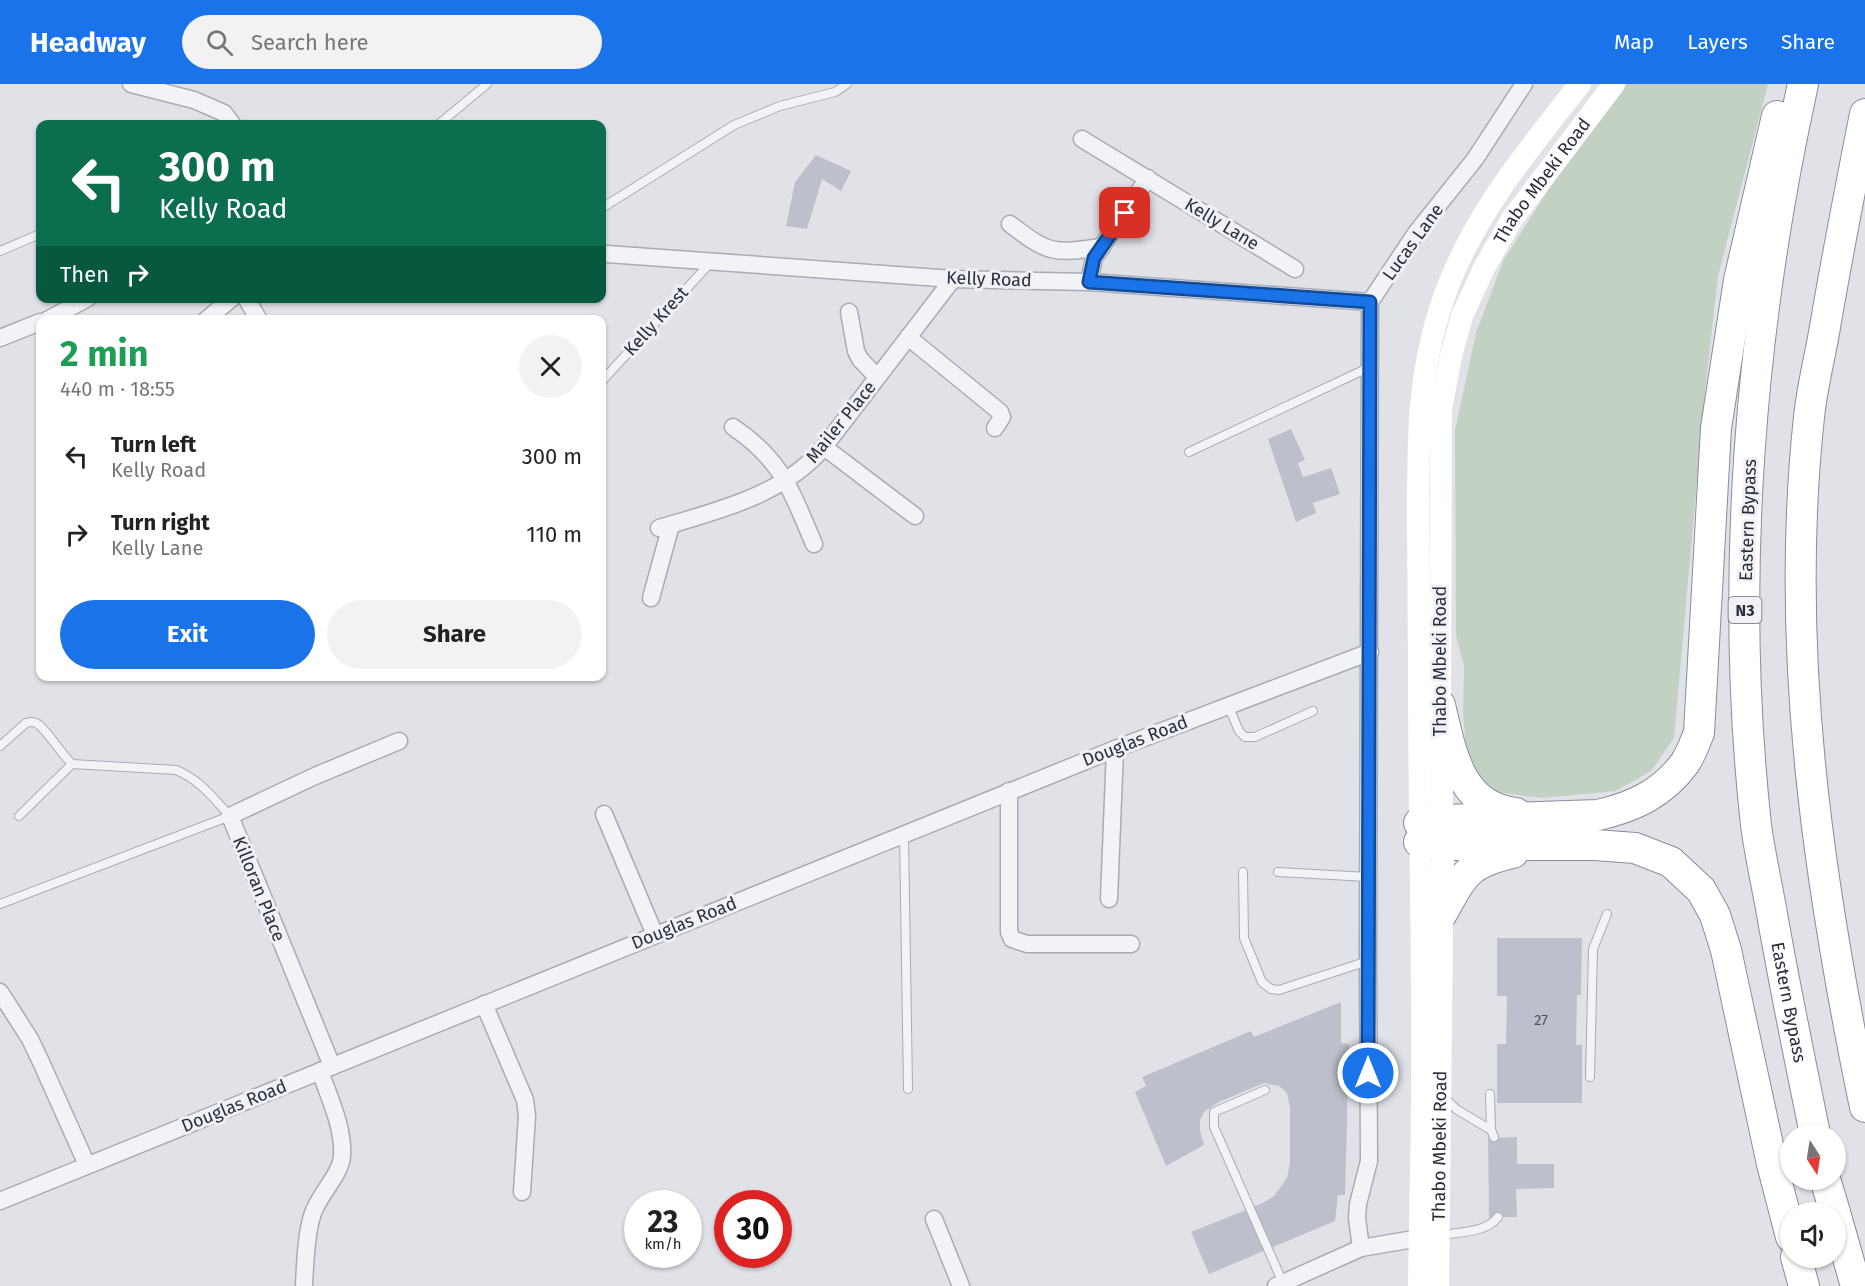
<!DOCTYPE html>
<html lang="en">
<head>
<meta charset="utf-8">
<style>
  body { margin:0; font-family:"Fira Sans",sans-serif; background:#f2f2f2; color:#222; height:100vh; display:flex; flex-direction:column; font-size:22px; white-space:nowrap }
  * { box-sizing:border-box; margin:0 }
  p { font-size:20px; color:#767676 }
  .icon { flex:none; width:33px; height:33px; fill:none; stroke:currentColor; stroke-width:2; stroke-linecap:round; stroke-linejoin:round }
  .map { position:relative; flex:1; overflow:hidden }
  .details { position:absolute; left:36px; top:231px; width:570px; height:366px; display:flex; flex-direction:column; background:#fff; border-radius:12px; box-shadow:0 2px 4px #0004 }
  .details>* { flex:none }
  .guide { position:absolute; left:36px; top:36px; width:570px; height:183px; border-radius:12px; box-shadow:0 2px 4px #0004; background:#0b6e4f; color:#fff; overflow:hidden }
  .needle { width:39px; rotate:168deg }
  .fabs { position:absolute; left:1780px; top:1040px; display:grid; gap:12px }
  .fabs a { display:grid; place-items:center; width:66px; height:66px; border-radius:50%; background:#fff; box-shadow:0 2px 4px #0004; font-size:30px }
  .speed { position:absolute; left:624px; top:1106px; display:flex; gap:12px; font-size:30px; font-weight:700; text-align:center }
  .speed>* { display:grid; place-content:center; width:78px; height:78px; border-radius:50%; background:#fff; box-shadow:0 2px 4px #0004; line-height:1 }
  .speed small { font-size:15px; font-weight:400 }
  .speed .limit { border:9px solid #d22; background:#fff; color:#111 }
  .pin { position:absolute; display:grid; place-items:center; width:51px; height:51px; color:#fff; margin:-26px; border-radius:12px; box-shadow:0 3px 9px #0006 }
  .me { position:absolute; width:66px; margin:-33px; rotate:0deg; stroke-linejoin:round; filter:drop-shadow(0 0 4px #0008) }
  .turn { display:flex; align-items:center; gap:21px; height:126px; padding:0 24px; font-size:27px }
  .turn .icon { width:78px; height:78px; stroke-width:2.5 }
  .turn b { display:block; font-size:42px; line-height:51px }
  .then { display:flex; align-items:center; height:57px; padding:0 24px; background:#0003; gap:12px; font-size:22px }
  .round { display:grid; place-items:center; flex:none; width:63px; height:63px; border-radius:32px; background:#f2f2f2 }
  .summary { display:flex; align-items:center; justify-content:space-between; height:102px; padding:0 24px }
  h1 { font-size:36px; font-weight:700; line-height:45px; color:#1e9e55 }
  .primary-button { display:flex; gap:12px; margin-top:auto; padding:12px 24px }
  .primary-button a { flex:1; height:69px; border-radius:36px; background:#1a73e8; color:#fff; font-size:24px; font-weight:700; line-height:69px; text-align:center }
  .primary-button a+a { background:#f2f2f2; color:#222 }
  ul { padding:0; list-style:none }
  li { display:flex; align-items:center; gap:18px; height:78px; padding:0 24px }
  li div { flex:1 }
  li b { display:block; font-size:22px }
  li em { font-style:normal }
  header { display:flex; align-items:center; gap:36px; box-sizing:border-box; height:84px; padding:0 30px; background:#1a73e8; color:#fff }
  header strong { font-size:28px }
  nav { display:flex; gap:33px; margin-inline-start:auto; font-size:21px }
  .search { width:420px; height:54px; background:#f2f2f2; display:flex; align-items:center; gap:15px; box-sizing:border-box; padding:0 21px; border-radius:33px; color:#767676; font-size:22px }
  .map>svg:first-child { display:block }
</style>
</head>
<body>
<header>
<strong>Headway</strong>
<div class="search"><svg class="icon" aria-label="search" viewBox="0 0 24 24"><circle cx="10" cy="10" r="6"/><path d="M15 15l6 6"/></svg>Search here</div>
<nav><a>Map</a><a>Layers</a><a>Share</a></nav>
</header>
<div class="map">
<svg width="1865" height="1202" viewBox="0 0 1865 1202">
  <rect width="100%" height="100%" fill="#e0e2e8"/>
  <path fill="#c3d1c2" d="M 1626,0 L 1768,0 L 1718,192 L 1705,308 L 1674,654 L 1652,686 L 1616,707 L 1542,714 L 1487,707 L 1468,684 L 1463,631 L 1464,581 L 1456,552 L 1455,347 L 1476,249 L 1503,177 L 1579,58 Z"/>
  <g fill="#bdc0ca">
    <path d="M 816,71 L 851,87 L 841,107 L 822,95 L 807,145 L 786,142 L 795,98 Z"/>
    <path d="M 1291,345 L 1305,376 L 1298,379 L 1303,393 L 1331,384 L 1340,410 L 1313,419 L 1316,429 L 1296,438 L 1268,355 Z"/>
    <path d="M 1497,854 L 1582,854 L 1581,911 L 1577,911 L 1576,961 L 1582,961 L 1582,1019 L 1497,1019 L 1497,960 L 1506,960 L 1507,912 L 1497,912 Z"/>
    <path d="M 1341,918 L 1341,959 L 1349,960 L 1345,1111 L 1338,1111 L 1335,1137 L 1209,1190 L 1191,1148 L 1261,1120 L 1274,1112 L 1287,1094 L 1290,1079 L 1290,1023 L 1287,1009 L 1279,1002 L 1264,999 L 1219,1018 L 1205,1027 L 1200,1036 L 1200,1047 L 1204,1061 L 1166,1082 L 1135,1008 L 1146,1002 L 1142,993 L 1251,947 L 1254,953 Z"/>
    <path d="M 1517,1053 L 1517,1080 L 1554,1080 L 1554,1104 L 1516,1105 L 1517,1133 L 1489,1133 L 1488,1054 Z"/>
  </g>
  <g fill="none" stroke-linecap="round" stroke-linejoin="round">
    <g stroke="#a9acb5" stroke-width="10">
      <g id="lane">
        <path d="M 439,40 L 487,0"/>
        <path d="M 602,124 L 734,41 L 780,22 L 835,8 L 847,0"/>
        <path d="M 0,167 L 40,150"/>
        <path d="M 602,297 L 711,178"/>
        <path d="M 1189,368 L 1370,283"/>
        <path d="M 1228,621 L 1239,647 L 1245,653 L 1255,653 L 1313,627"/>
        <path d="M 0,662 L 26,639 C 31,638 31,637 36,639 C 44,642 63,672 72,680 L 176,686 C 199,695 214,715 230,732 L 0,820"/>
        <path d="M 19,732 L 72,680"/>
        <path d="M 904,750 L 908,1005"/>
        <path d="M 1243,788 L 1244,854 L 1262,898 L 1271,905 L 1279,906 L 1368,877"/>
        <path d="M 1278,788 L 1368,793"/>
        <path d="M 1590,993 L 1593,865 L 1607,830"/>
        <path d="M 1265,1006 L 1214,1028 L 1214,1043 L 1283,1199"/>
        <path d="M 1490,1010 L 1491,1046 L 1494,1053"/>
        <path d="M 1445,1014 L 1456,1025 L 1491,1046"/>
        <path d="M 1441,1151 C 1459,1148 1486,1149 1498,1133"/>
      </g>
    </g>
    <g stroke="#a9acb5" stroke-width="19">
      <g id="street">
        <path d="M 131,0 L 194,16 L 224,29 L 232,40"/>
        <path d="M 1082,55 L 1295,185"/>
        <path d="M 1010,140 C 1049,170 1053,170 1102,163"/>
        <path d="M 607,170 L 953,195 L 1089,198 L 1370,218"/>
        <path d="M 1089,198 L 1094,174 L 1148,94"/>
        <path d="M 246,214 L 259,236"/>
        <path d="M 849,228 L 856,267 L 860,275 L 877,293"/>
        <path d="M 47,236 L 88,214"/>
        <path d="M 206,236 L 232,214"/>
        <path d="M 908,253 L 1000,328 L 1002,333 L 995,344"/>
        <path d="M 0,254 L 40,238"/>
        <path d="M 733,343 C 783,377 791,407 814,460"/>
        <path d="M 824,363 L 915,432"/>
        <path d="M 659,444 C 717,427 784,411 824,363 L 953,195"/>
        <path d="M 651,514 L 671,441"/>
        <path d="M 1009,707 L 1009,848 L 1012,855 L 1027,860 L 1131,860"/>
        <path d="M 604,730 L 655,851"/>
        <path d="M 1109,815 L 1115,665"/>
        <path d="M 0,908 L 30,955 L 41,978 L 87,1081"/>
        <path d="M 484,920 L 525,1016 L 527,1032 L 522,1108"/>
        <path d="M 332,982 L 230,732 L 315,692 L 399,657"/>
        <path d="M 0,1117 L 1115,665 L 1370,568"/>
        <path d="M 934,1135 L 961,1202"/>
        <path d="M 1361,1164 L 1357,1134 L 1358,1120 L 1369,1077 L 1368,877 L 1370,218 L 1416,149 L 1475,75 L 1524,0"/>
        <path d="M 304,1202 C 305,1181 306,1148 313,1129 C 319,1111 341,1090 342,1072 C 344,1044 329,1013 320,987"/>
        <path d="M 1276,1202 L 1361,1164 L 1431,1152"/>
      </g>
    </g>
    <g stroke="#888d9d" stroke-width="32">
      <g id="highway">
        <path id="s2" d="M 1803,0 C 1750,241 1729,495 1756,741 C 1760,771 1767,801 1772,830 C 1785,904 1800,977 1815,1050"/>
        <path d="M 1865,30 C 1851,101 1837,172 1825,243 C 1820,273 1812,303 1809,333 C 1784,565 1818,796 1865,1023"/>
        <path d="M 1440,621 C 1451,666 1459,724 1516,729"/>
        <path d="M 1419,739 L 1443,736 L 1598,731 C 1634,723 1663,709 1685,679 C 1691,670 1695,658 1699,649 L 1716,344 L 1739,196 L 1777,32"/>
        <path d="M 1419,758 L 1443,761 L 1595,761 L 1635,764 L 1671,778 L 1701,806 L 1715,831 L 1726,866 L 1772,1080 L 1791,1153"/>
        <path d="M 1441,831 C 1464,791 1465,780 1513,769"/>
        <path d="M 1825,1095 L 1835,1128"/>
        <path d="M 1836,1132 L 1856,1202"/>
        <path d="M 1796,1173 L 1804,1202"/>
      </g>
    </g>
    <use href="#lane" stroke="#f2f3f6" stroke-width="8"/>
    <use href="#street" stroke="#f2f3f6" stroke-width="16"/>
    <g stroke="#fff" stroke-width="22">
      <path d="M 1419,1202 C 1420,1133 1422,1064 1422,995 C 1423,860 1419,724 1419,588 C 1419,538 1418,488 1418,438 C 1418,359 1417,291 1443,216 C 1471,134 1527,67 1580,0"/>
      <path id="s1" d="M 1438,1202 L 1443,761 L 1440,621 L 1441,325 L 1451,272 L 1462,232 L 1484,184 L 1512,135 L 1614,0"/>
    </g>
    <use href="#highway" stroke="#fff" stroke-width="30"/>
  </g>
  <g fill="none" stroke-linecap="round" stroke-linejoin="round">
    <g stroke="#114b97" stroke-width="15">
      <path id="route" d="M 1125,129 L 1094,174 L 1089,198 L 1370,218 L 1368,989"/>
    </g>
    <use href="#route" stroke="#1a73e8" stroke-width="10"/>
  </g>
  <g text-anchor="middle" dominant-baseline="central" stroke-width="6" stroke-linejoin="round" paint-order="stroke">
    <g font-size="15" fill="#4f5260">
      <text x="1541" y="936">27</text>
    </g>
    <rect fill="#eff1f5" stroke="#656874" stroke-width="1.5" x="1728.5" y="513" width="33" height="26" rx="4.5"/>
    <g font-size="16" font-weight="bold" fill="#2a2e3d">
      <text x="1745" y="526">N3</text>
    </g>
    <g font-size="18" fill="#2a2e3d" stroke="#eff1f5">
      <text stroke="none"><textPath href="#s1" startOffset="1130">Thabo Mbeki Road</textPath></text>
      <text transform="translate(1222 140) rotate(31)">Kelly Lane</text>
      <text transform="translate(1413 158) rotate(-54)">Lucas Lane</text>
      <text transform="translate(989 195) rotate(2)">Kelly Road</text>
      <text transform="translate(656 237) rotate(-48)">Kelly Krest</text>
      <text transform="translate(841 338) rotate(-51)">Mailer Place</text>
      <text transform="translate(1748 436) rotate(-88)">Eastern Bypass</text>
      <text transform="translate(1440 577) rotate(-90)">Thabo Mbeki Road</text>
      <text transform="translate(1135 657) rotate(-21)">Douglas Road</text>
      <text transform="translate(259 805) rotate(68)">Killoran Place</text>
      <text transform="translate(684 839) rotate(-22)">Douglas Road</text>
      <text stroke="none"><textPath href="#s2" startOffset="926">Eastern Bypass</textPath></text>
      <text transform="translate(234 1022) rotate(-22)">Douglas Road</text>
      <text stroke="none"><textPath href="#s1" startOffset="140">Thabo Mbeki Road</textPath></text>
    </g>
  </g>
</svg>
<div class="fabs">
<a><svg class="needle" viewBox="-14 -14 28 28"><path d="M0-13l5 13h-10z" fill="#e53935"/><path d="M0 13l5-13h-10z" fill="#767676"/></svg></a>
<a><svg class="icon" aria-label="sound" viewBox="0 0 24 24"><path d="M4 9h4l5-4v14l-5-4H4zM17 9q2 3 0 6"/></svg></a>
</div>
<div class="speed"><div>23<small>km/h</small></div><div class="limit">30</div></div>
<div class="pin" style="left:1125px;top:129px;background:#d93025"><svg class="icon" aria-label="arrive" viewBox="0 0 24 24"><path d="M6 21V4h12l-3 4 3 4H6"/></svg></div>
<svg class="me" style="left:1368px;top:989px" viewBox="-20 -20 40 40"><circle r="17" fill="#1a73e8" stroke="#fff" stroke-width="3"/><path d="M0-11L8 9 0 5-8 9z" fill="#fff"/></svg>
<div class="guide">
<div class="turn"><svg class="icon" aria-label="left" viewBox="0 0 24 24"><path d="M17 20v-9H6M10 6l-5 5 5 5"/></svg><div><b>300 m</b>Kelly Road</div></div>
<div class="then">Then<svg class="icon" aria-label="right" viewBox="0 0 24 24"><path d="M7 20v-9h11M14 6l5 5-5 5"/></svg></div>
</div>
<section class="details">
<div class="summary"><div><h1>2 min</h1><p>440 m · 18:55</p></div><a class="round"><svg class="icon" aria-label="close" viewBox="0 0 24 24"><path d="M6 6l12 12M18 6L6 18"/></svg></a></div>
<ul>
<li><svg class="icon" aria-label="left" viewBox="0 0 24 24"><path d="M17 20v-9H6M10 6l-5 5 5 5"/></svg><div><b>Turn left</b><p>Kelly Road</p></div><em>300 m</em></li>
<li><svg class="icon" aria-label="right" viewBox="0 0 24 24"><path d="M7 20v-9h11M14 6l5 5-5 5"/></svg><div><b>Turn right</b><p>Kelly Lane</p></div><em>110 m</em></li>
</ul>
<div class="primary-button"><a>Exit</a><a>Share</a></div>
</section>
</div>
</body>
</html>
